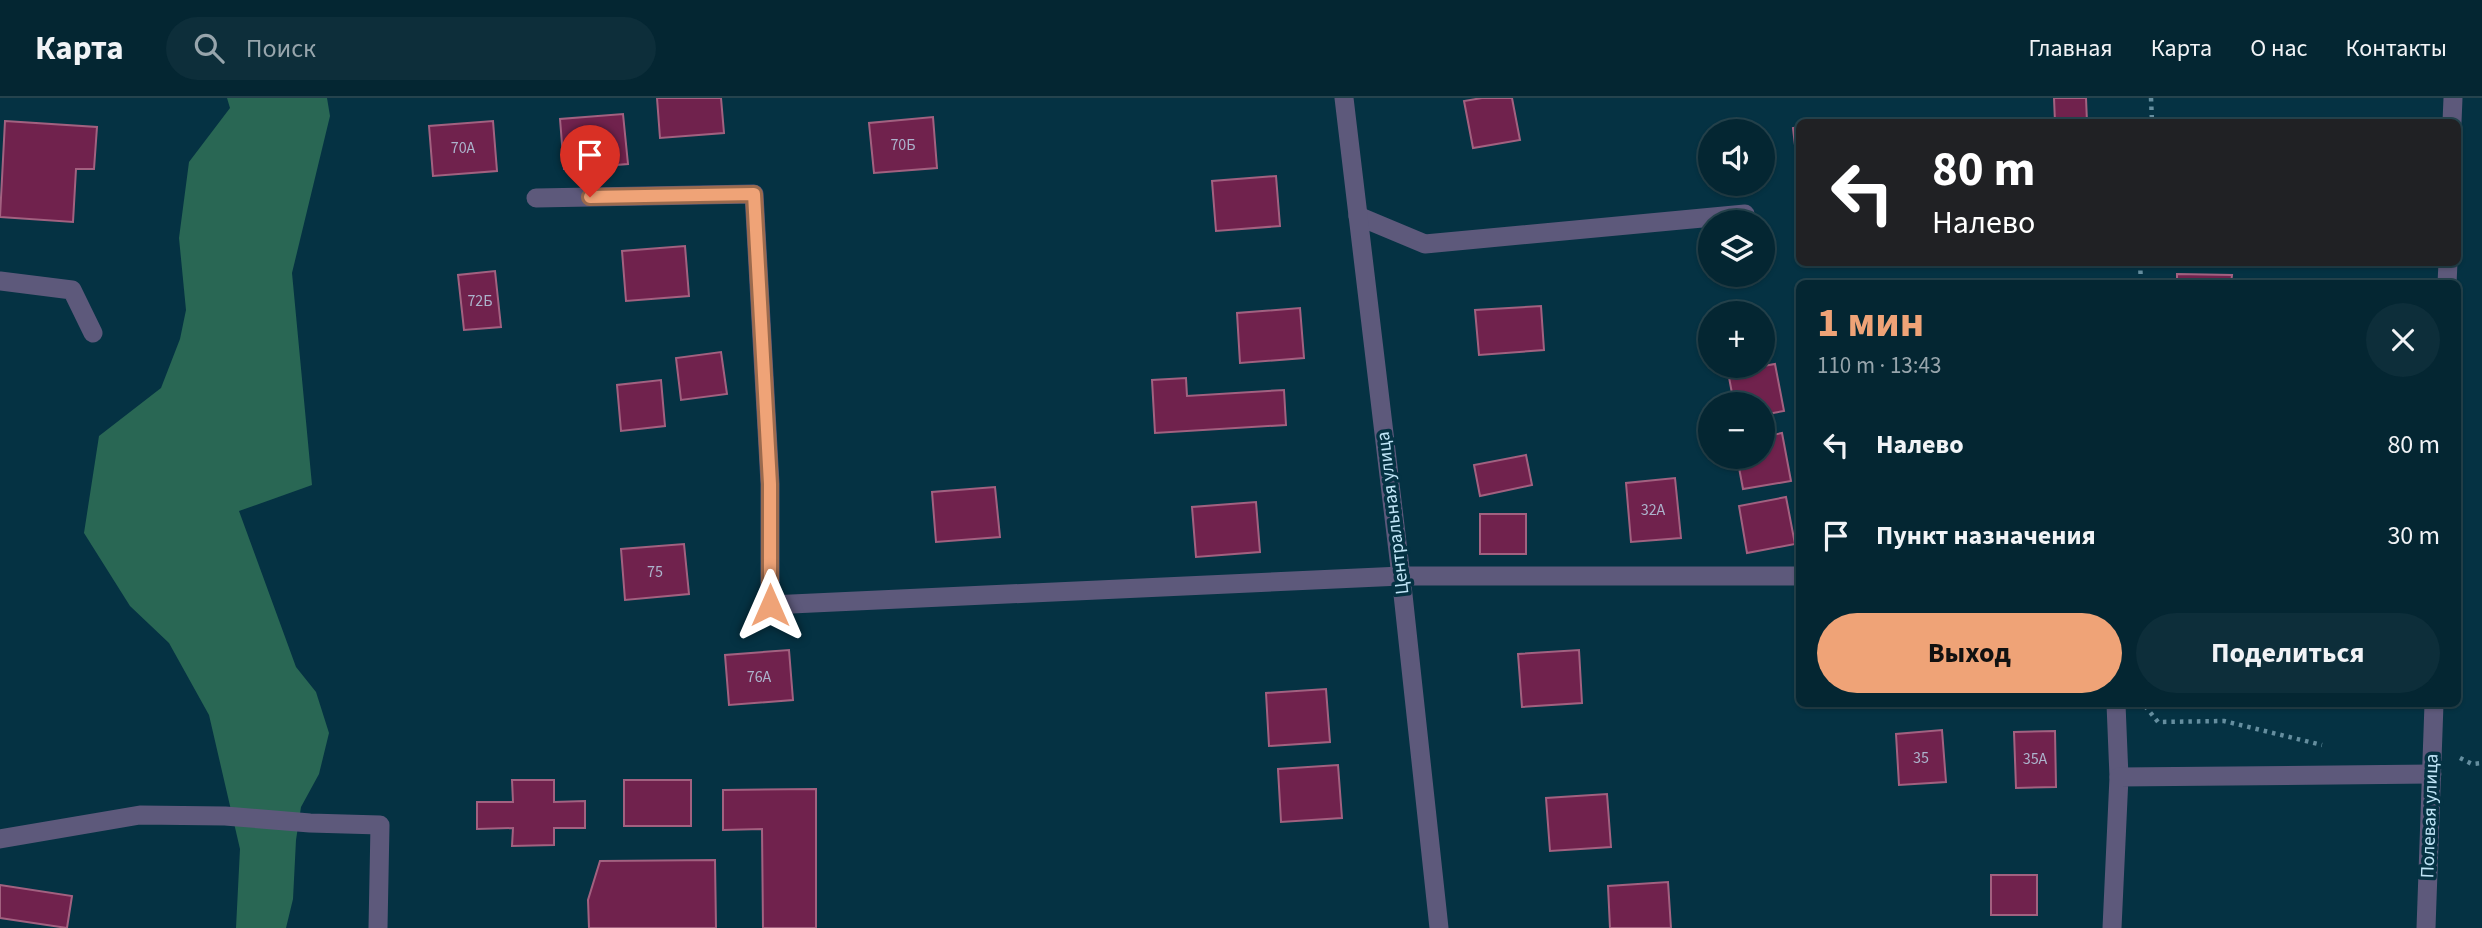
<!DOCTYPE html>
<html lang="ru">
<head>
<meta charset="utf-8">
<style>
  body { margin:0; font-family:"Source Sans 3",sans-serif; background:#0d2e3a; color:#f1f3f6; height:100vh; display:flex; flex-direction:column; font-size:26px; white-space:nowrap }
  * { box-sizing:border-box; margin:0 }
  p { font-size:23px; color:#97a5ac }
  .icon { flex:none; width:38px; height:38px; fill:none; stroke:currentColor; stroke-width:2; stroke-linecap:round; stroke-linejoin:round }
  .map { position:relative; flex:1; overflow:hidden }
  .side { position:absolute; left:1796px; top:182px; width:665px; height:427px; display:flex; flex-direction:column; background:#042632; border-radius:10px; box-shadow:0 2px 5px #0004,0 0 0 2px #25434d }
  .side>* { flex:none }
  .hud { position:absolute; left:1796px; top:21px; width:665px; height:147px; border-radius:10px; box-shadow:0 2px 5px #0004,0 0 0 2px #25434d; background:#202124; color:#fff; overflow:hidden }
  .fabs { position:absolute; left:1698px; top:21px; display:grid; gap:14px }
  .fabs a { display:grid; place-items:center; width:77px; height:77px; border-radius:50%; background:#042632; box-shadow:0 2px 5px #0004,0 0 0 2px #25434d; font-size:35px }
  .pin { position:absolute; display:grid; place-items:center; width:60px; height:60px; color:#fff; margin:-72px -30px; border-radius:50% 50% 50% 0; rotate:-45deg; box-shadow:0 0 7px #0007 }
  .pin .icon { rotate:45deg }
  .me { position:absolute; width:77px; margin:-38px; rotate:0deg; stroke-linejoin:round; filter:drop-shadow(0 0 5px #0008) }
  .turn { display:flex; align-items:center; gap:24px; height:147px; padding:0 21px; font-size:32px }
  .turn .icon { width:91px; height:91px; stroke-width:2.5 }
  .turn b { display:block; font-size:49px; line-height:60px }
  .round { display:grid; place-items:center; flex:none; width:74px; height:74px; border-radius:37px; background:#0d2e3a }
  .summary { display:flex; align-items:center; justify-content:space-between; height:119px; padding:0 21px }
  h1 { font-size:42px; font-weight:700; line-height:52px; color:#efa377 }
  .primary-button { display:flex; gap:14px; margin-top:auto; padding:14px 21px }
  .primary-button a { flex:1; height:80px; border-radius:42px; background:#efa377; color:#111; font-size:28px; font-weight:700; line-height:80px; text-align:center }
  .primary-button a+a { background:#0d2e3a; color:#f1f3f6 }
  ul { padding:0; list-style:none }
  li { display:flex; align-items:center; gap:21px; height:91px; padding:0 21px }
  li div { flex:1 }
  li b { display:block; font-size:26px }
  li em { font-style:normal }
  header { display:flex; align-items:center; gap:42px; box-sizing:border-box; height:98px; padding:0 35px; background:#042632; border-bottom:2px solid #25434d }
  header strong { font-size:33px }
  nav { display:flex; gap:38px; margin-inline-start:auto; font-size:24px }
  .search { width:490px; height:63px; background:#0d2e3a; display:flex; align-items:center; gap:18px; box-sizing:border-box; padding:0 24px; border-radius:38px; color:#97a5ac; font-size:26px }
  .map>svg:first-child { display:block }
</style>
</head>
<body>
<header>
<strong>Карта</strong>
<div class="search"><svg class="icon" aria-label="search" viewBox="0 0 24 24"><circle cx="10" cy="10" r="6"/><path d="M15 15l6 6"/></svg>Поиск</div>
<nav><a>Главная</a><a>Карта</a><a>О нас</a><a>Контакты</a></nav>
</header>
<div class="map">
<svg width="2482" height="830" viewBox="0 0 2482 830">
  <rect width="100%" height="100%" fill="#053243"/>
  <path fill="#296754" d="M 227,0 L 327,0 L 330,18 L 292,175 L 312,387 L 239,413 L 296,569 L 316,594 L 329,635 L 319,676 L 301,709 L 296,742 L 293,801 L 286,830 L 236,830 L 240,751 L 209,617 L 169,545 L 130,508 L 84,435 L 99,338 L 161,290 L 180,241 L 186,212 L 179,140 L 189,64 L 230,10 Z"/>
  <g fill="#70224d" stroke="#a26180" stroke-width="2">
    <path d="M 657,0 L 721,0 L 724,35 L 660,40 Z"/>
    <path d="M 1482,0 L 1512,0 L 1520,42 L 1473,50 L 1464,3 Z"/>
    <path d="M 2054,0 L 2086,0 L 2087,24 L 2055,24 Z"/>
    <path d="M 623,16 L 628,66 L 564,71 L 560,21 Z"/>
    <path d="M 933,19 L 937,70 L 874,75 L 869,25 Z"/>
    <path d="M 2258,21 L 2318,24 L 2258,24 Z"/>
    <path d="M 5,23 L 97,29 L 94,71 L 76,71 L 73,124 L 0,119 Z"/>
    <path d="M 493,23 L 497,73 L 433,78 L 429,28 Z"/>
    <path d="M 1799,29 L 1799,73 L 1798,73 L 1793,30 Z"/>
    <path d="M 1276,78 L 1280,128 L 1216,133 L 1212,83 Z"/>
    <path d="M 685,148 L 689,198 L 626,203 L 622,153 Z"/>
    <path d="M 495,173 L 501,229 L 464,232 L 458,177 Z"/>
    <path d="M 2177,176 L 2232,177 L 2231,186 L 2177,186 Z"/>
    <path d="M 1541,208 L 1544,252 L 1479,257 L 1475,212 Z"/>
    <path d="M 1300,210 L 1304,260 L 1240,265 L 1237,215 Z"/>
    <path d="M 721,254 L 727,296 L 681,302 L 676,260 Z"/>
    <path d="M 1775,266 L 1784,313 L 1762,317 L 1762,306 L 1734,306 L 1728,274 Z"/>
    <path d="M 1186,280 L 1187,298 L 1284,292 L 1286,327 L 1155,335 L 1152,282 Z"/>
    <path d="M 661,282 L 665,328 L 621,333 L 617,287 Z"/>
    <path d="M 1782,335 L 1791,383 L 1743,391 L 1737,359 L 1762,359 L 1762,339 Z"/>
    <path d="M 1526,357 L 1532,387 L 1480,398 L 1474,367 Z"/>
    <path d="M 1675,380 L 1681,440 L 1631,444 L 1626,385 Z"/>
    <path d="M 995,389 L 1000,439 L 936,444 L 932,394 Z"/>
    <path d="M 1786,399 L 1795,446 L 1747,455 L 1739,408 Z"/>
    <path d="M 1256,404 L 1260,454 L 1196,459 L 1192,409 Z"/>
    <rect x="1480" y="416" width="46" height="40"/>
    <path d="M 684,446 L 689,496 L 625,502 L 621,451 Z"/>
    <path d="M 789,552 L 793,602 L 729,607 L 725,557 Z"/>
    <path d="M 1579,552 L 1582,605 L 1522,609 L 1518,556 Z"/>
    <path d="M 1326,591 L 1330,644 L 1269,648 L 1266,595 Z"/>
    <path d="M 1942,632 L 1946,684 L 1899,687 L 1896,636 Z"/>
    <path d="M 2055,633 L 2056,689 L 2016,690 L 2014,634 Z"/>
    <path d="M 1338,667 L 1342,720 L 1281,724 L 1278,671 Z"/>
    <path d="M 512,682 L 554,682 L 554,704 L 585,703 L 585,730 L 554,730 L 554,747 L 512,748 L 513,730 L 477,731 L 477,704 L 513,704 Z"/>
    <rect x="624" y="682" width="67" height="46"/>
    <path d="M 816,691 L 816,830 L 763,830 L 762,731 L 723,732 L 723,692 Z"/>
    <path d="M 1607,696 L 1611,749 L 1550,753 L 1546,700 Z"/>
    <path d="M 715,762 L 716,830 L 589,830 L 588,802 L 600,763 Z"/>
    <rect x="1991" y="777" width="46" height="40"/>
    <path d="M 1668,784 L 1671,830 L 1610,830 L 1608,788 Z"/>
    <path d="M 0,787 L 72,798 L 67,830 L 0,820 Z"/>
  </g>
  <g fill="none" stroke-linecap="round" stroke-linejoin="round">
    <g stroke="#658e9f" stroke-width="4.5" stroke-dasharray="3.5 5" stroke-linecap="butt">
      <path d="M 2151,0 L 2152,24"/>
      <path d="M 2140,164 L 2141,186"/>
      <path d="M 2145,608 L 2158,624 L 2224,623 L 2322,647"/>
      <path d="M 2460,660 L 2472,666 L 2482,665"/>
    </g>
    <g stroke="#5d597b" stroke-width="19">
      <path d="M 1358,118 L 1425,146 L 1745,116"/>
      <path d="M 2116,606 L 2119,679"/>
      <path d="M 0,741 L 140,717 L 225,718 L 310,725 L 380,727 L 378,830"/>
      <path d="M 2112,830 L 2119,679 L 2432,676"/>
    </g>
    <g stroke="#5d597b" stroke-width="19">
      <path d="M 1344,0 L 1401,478 L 1439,830"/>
      <path d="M 2452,24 L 2453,0"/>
      <path d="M 536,100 L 754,96 L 770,386 L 770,507 L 1401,478 L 1799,478"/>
      <path d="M 0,183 L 72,192 L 93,235"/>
      <path d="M 2447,186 L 2448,164"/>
      <path d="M 2426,830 L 2434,606"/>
    </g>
  </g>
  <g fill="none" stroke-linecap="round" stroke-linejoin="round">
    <g stroke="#9b6a4d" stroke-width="18">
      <path id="route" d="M 590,99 L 754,96 L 770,386 L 770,507"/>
    </g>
    <use href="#route" stroke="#efa377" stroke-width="12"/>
  </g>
  <g text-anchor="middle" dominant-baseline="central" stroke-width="7" stroke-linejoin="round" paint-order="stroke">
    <g font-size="16" fill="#acb4cc">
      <text x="903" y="47">70Б</text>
      <text x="463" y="50">70А</text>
      <text x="480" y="203">72Б</text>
      <text x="1653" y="412">32А</text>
      <text x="655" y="474">75</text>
      <text x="759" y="579">76А</text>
      <text x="1921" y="660">35</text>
      <text x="2035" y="661">35А</text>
    </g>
    <g font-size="19" fill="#c0e5f7" stroke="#053243">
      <text transform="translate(1393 415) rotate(-97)">Центральная улица</text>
      <text transform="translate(2430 718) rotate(-88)">Полевая улица</text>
    </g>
  </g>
</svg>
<div class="fabs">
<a><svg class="icon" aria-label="sound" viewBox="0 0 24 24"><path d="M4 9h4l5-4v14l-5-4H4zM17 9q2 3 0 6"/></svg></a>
<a><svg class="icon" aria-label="layers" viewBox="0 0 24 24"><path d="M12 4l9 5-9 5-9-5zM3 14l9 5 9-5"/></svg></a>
<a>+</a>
<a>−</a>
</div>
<div class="pin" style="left:590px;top:99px;background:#d93025"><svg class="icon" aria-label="arrive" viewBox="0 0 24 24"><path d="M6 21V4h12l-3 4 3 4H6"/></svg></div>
<svg class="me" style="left:770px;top:507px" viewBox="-20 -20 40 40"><path d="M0-17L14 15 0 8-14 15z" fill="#efa377" stroke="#fff" stroke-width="4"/></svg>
<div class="hud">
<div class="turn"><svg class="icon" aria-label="left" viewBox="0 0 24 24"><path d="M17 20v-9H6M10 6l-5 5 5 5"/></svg><div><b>80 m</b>Налево</div></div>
</div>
<section class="side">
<div class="summary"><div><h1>1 мин</h1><p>110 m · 13:43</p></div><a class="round"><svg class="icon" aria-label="close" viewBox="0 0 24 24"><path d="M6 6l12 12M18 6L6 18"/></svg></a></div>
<ul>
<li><svg class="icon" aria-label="left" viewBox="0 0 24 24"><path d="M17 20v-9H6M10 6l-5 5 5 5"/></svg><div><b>Налево</b></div><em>80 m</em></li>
<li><svg class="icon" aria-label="arrive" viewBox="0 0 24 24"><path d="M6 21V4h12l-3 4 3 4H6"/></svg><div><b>Пункт назначения</b></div><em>30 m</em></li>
</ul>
<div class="primary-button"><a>Выход</a><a>Поделиться</a></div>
</section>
</div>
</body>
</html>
